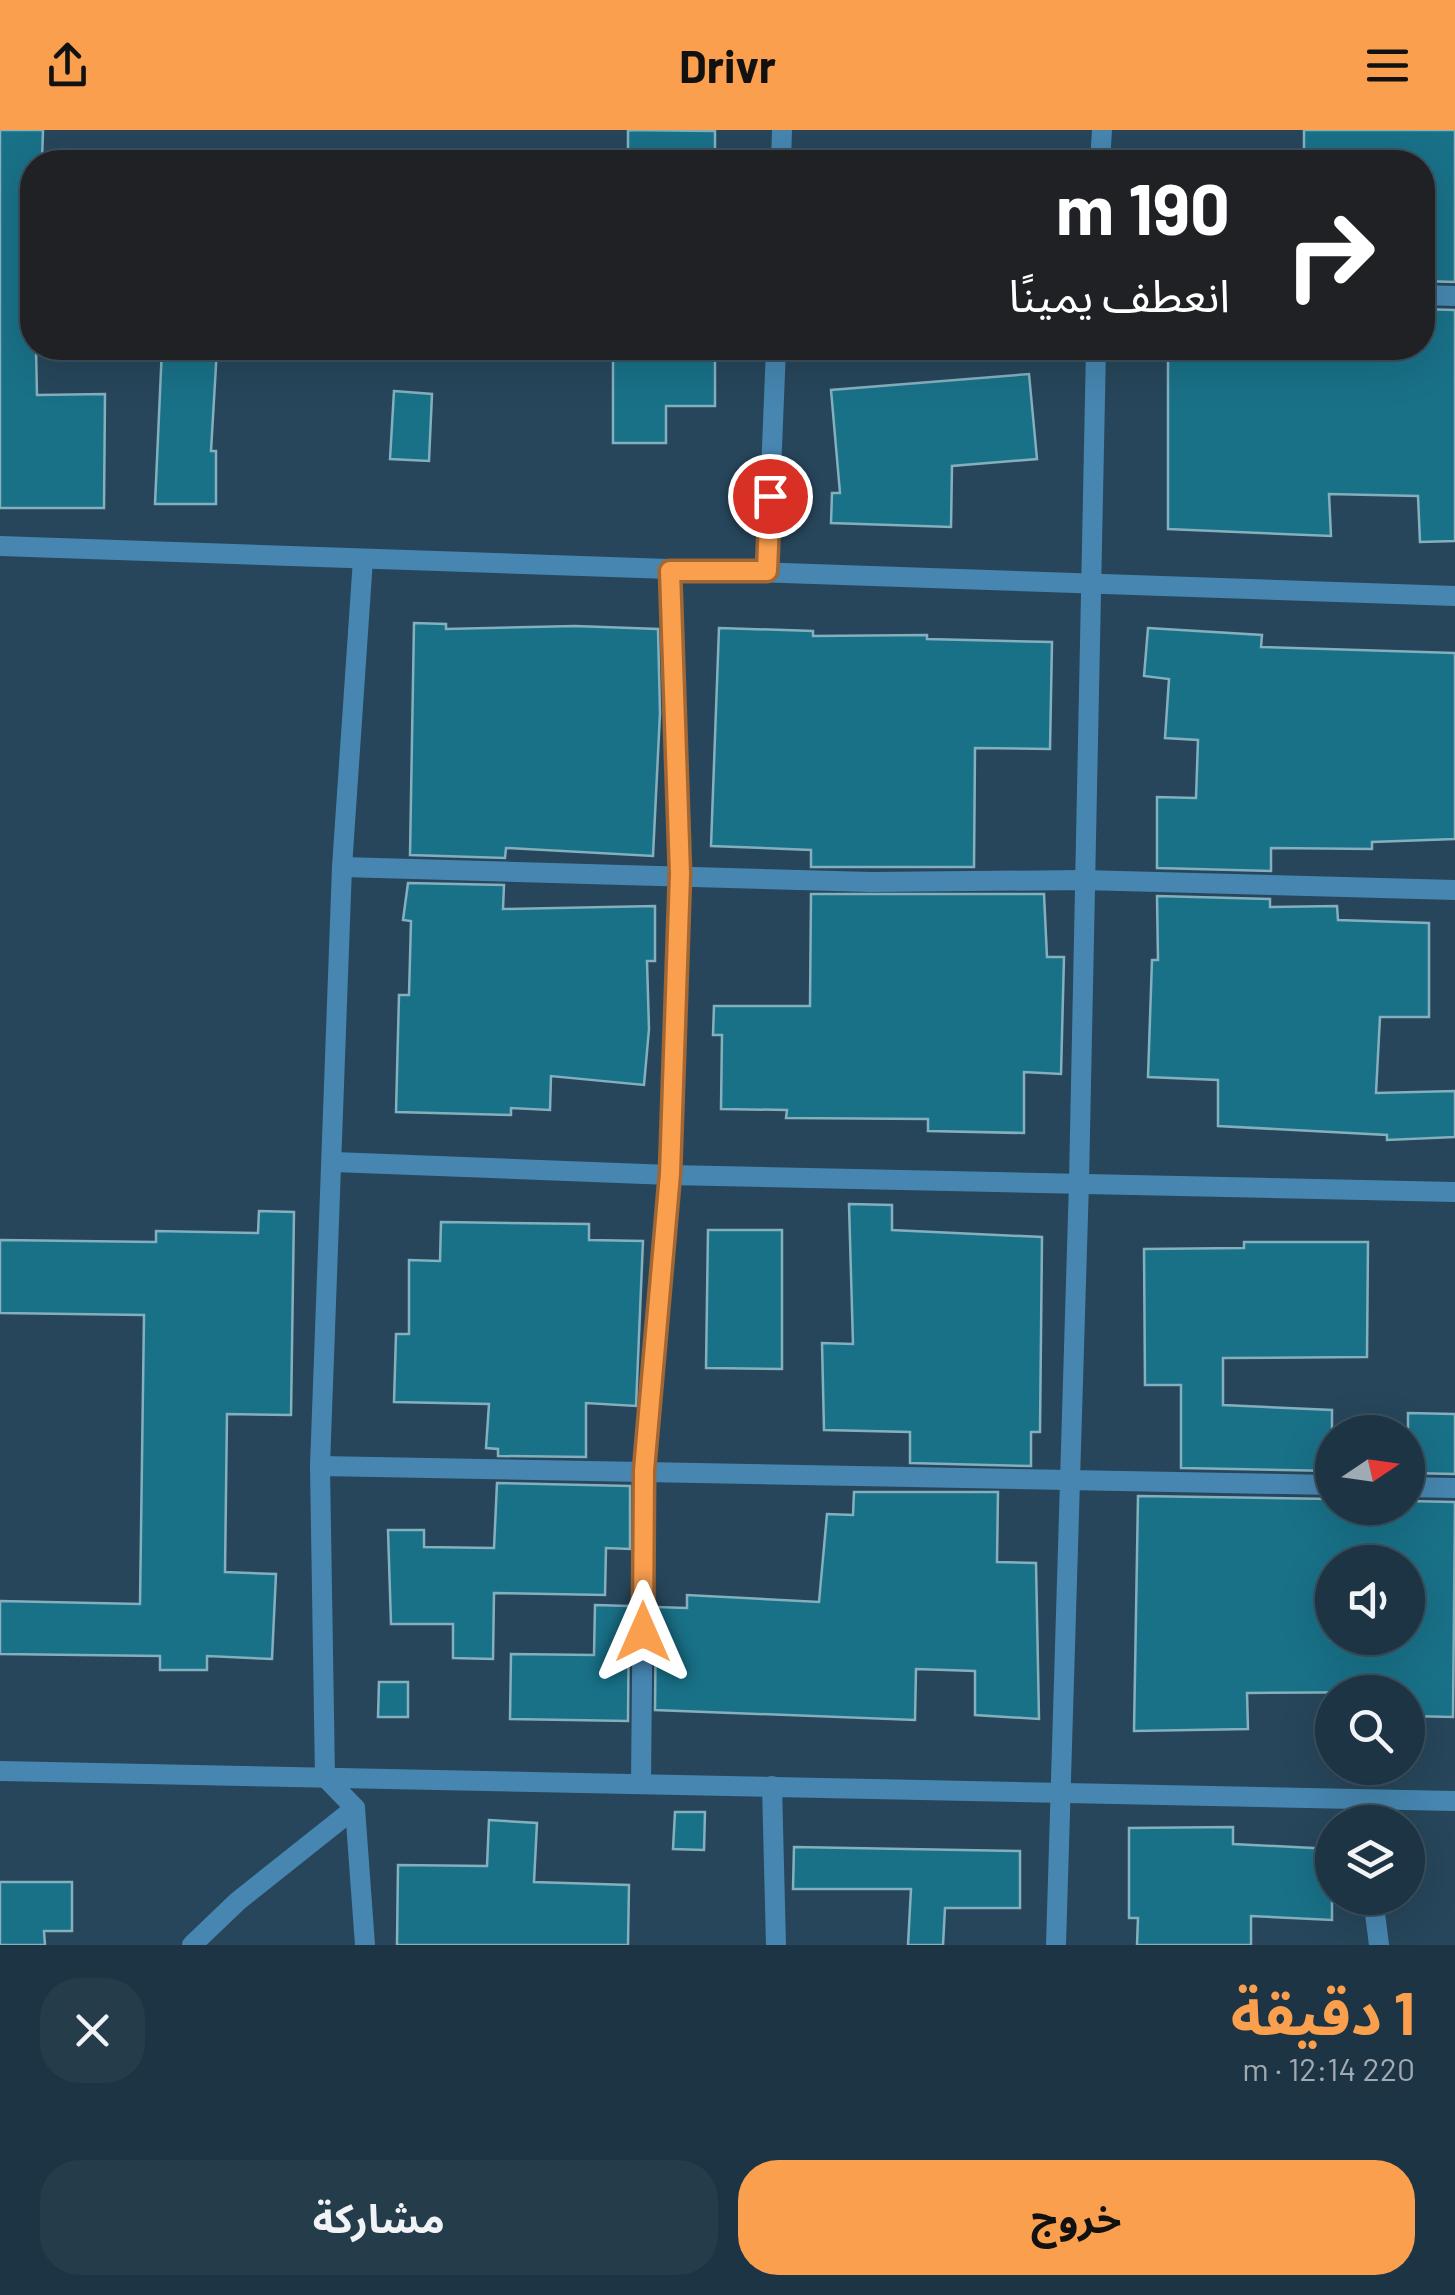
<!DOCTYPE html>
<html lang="ar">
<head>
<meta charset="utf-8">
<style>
  body { margin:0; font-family:Barlow,"Noto Sans Arabic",sans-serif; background:#253c4b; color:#f1f3f6; direction:rtl; height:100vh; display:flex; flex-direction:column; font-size:38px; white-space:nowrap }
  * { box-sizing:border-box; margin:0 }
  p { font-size:32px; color:#a0aab2 }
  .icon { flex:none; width:55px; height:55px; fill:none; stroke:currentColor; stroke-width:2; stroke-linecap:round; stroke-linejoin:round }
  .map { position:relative; height:1815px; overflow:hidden; direction:ltr }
  .panel { display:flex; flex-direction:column; background:#1d3444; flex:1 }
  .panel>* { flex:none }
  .hud { position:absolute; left:20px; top:20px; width:1415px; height:210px; border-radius:40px; box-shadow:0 10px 40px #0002,0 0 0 2px #3b4f5d; direction:rtl; background:#202124; color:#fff; overflow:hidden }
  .needle { width:65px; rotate:77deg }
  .tools { position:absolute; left:1315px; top:1285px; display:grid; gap:20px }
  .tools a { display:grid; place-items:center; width:110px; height:110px; border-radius:50%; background:#1d3444; box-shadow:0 10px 40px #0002,0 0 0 2px #3b4f5d; font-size:50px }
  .pin { position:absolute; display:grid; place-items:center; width:85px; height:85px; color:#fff; margin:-42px; border:5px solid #fff; border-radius:50%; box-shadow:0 2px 10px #0007 }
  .me { position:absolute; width:110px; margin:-55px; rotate:0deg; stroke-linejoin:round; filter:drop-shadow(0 0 8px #0008) }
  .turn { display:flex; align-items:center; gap:35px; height:210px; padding:0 40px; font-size:45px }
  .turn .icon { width:130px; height:130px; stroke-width:2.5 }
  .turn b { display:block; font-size:70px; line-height:85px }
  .round { display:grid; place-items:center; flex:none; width:105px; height:105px; border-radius:40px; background:#253c4b }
  .overview { display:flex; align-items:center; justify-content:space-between; height:170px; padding:0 40px }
  h1 { font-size:60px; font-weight:700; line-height:75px; color:#fa9f4e }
  .button { display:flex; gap:20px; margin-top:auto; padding:20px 40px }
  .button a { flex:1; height:115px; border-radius:40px; background:#fa9f4e; color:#111; font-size:40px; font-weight:700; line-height:115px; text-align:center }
  .button a+a { background:#253c4b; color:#f1f3f6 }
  header { display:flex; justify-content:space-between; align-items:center; height:130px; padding:0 40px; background:#fa9f4e; color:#111; font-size:45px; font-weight:700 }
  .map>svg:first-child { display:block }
</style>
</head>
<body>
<header><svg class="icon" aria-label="menu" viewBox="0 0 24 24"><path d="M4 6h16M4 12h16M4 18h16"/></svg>Drivr<svg class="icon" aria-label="share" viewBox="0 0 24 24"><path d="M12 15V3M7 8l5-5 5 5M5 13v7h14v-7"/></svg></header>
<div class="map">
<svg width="1455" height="1815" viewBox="0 0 1455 1815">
  <rect width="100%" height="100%" fill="#27465b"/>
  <g fill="#197188" stroke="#84b0be" stroke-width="2.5" fill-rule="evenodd">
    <path d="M 0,0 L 43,0 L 42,32 L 32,32 L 37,265 L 105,264 L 104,378 L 0,378 Z"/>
    <path d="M 628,0 L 715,1 L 715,32 L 628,32 Z"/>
    <path d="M 1304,0 L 1455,0 L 1455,152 L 1422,151 L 1422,32 L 1304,32 Z"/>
    <path d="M 1422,179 L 1455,180 L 1455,411 L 1420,412 L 1418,366 L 1329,364 L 1331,406 L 1168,399 L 1168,218 L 1422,218 Z"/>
    <path d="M 162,218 L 217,218 L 211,321 L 216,321 L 216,374 L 155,374 Z"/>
    <path d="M 613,218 L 715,218 L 715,276 L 666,276 L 666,313 L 613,313 Z"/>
    <path d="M 1029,244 L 1037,329 L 952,336 L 951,397 L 831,393 L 832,363 L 840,363 L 831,260 Z"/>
    <path d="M 394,261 L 432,264 L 429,331 L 390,329 Z"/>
    <path d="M 414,493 L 446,494 L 446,499 L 575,496 L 658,499 L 660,583 L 653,726 L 506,718 L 505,728 L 410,725 Z"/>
    <path d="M 719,498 L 813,501 L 813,506 L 927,505 L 927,509 L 1052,512 L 1050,619 L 975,618 L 974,737 L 811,737 L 811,720 L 711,716 Z"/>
    <path d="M 1148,498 L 1262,505 L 1261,517 L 1455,523 L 1455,709 L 1372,712 L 1372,719 L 1271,718 L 1271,741 L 1157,738 L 1157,667 L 1196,668 L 1198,610 L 1165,608 L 1169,549 L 1144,546 Z"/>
    <path d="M 408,753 L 504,755 L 503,779 L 655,776 L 655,831 L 647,831 L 649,899 L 644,955 L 551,946 L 550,980 L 511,978 L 511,985 L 396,982 L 399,865 L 409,865 L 411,791 L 403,790 Z"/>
    <path d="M 811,764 L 1044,764 L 1047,827 L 1064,827 L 1061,944 L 1024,942 L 1024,1003 L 928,1001 L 928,989 L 786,988 L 787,980 L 721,979 L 722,905 L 713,905 L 714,876 L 810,876 Z"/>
    <path d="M 1157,766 L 1270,769 L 1270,777 L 1337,776 L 1338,790 L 1429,793 L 1429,887 L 1380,887 L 1376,963 L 1455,961 L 1455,1007 L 1387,1010 L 1387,1005 L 1218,996 L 1218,950 L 1148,947 L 1152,830 L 1158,830 Z"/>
    <path d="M 849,1074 L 892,1075 L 892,1100 L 1042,1107 L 1040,1302 L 1031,1302 L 1031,1336 L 910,1333 L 910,1302 L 824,1300 L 822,1213 L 853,1214 Z"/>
    <path d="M 259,1081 L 294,1082 L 291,1285 L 227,1284 L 225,1442 L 276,1444 L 272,1529 L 207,1526 L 207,1540 L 160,1540 L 160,1526 L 0,1524 L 0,1471 L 140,1474 L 144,1185 L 0,1183 L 0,1110 L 156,1112 L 156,1101 L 258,1103 Z"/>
    <path d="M 441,1092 L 589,1094 L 589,1110 L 643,1111 L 636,1276 L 586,1273 L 586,1327 L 498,1326 L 498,1319 L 486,1318 L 489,1274 L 394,1272 L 396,1204 L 409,1204 L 409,1130 L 440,1131 Z"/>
    <path d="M 708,1100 L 782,1100 L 782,1239 L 706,1238 Z"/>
    <path d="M 1244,1112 L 1368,1112 L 1367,1227 L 1223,1228 L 1223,1275 L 1332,1280 L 1332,1341 L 1181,1338 L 1181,1255 L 1145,1255 L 1144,1119 L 1244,1118 Z"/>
    <path d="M 1408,1283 L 1455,1284 L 1455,1344 L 1408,1343 Z"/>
    <path d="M 497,1353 L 630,1356 L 630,1419 L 606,1418 L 605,1465 L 494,1463 L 493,1529 L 453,1528 L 453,1494 L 391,1494 L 388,1400 L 424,1400 L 424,1417 L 494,1418 Z"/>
    <path d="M 854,1362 L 998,1362 L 997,1432 L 1036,1433 L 1039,1589 L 975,1585 L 975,1541 L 916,1539 L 915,1590 L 655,1580 L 656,1477 L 687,1478 L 687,1465 L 819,1472 L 827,1384 L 853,1385 Z"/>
    <path d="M 1138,1366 L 1332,1369 L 1332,1378 L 1408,1378 L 1408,1371 L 1455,1372 L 1453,1587 L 1408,1586 L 1408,1562 L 1247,1563 L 1248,1599 L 1134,1601 ZM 1332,1432 L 1408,1432 L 1408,1508 L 1331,1510 Z"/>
    <path d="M 595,1475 L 629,1476 L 628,1591 L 510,1589 L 511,1524 L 594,1525 Z"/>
    <path d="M 379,1552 L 408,1552 L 408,1587 L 378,1587 Z"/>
    <path d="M 675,1682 L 705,1682 L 704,1720 L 673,1719 Z"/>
    <path d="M 489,1690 L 537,1693 L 534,1752 L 629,1755 L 628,1815 L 397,1815 L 398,1735 L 487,1736 Z"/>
    <path d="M 1233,1697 L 1233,1714 L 1332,1719 L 1332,1790 L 1251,1786 L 1251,1815 L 1137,1815 L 1138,1788 L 1129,1788 L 1129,1698 Z"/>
    <path d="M 794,1717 L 1020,1721 L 1020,1778 L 945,1778 L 943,1815 L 908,1815 L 911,1759 L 793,1759 Z"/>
    <path d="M 0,1752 L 72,1752 L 72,1801 L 44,1801 L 45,1815 L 0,1815 Z"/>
  </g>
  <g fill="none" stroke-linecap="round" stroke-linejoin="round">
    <g stroke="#4786b0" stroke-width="20">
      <path d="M 781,32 L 782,0"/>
      <path d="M 1100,32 L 1102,0"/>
      <path d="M 1422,165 L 1455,166"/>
      <path d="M 0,416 L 1455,466"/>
      <path d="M 363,429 L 342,737 L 320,1336 L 325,1647 L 355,1678 L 365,1815"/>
      <path d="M 767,441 L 776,218"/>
      <path d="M 342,737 L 871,752 L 1082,750 L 1455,760"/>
      <path d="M 334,1032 L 670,1045 L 1455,1062"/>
      <path d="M 320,1336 L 1332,1355"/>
      <path d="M 1408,1357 L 1455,1358"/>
      <path d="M 0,1641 L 1455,1671"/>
      <path d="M 641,1654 L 644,1340 L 670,1045 L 679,744 L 670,441"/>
      <path d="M 772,1656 L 776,1815"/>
      <path d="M 1362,1670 L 1365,1692"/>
      <path d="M 1373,1768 L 1379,1815"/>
      <path d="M 192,1815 L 238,1771 L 355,1678"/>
      <path d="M 1056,1815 L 1079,1052 L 1096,218"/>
    </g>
  </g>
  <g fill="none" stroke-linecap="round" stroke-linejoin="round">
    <g stroke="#a26733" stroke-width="25">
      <path id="route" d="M 643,1502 L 644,1340 L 670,1044 L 680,744 L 670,441 L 767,441 L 770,366"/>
    </g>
    <use href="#route" stroke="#fa9f4e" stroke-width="18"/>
  </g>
</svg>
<div class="tools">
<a><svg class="needle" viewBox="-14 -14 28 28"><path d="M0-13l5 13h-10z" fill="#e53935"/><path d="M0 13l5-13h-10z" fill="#a0aab2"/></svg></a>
<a><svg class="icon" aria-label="sound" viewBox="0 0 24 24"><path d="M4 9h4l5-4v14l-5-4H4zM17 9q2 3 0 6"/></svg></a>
<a><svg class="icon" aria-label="search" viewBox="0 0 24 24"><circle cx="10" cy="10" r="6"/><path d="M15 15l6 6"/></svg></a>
<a><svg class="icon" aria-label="layers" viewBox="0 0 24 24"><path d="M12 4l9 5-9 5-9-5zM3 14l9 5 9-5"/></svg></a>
</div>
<div class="pin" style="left:770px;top:366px;background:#d93025"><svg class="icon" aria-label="arrive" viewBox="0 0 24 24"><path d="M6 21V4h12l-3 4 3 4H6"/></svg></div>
<svg class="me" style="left:643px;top:1502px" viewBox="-20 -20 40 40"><path d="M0-17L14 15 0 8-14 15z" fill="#fa9f4e" stroke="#fff" stroke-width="4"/></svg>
<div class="hud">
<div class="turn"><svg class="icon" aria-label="right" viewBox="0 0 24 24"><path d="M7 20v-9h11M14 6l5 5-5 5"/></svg><div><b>190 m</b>انعطف يمينًا</div></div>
</div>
</div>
<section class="panel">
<div class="overview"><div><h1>1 دقيقة</h1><p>220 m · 12:14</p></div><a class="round"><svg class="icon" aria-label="close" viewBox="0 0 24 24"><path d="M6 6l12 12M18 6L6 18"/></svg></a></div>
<div class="button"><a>خروج</a><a>مشاركة</a></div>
</section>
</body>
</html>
